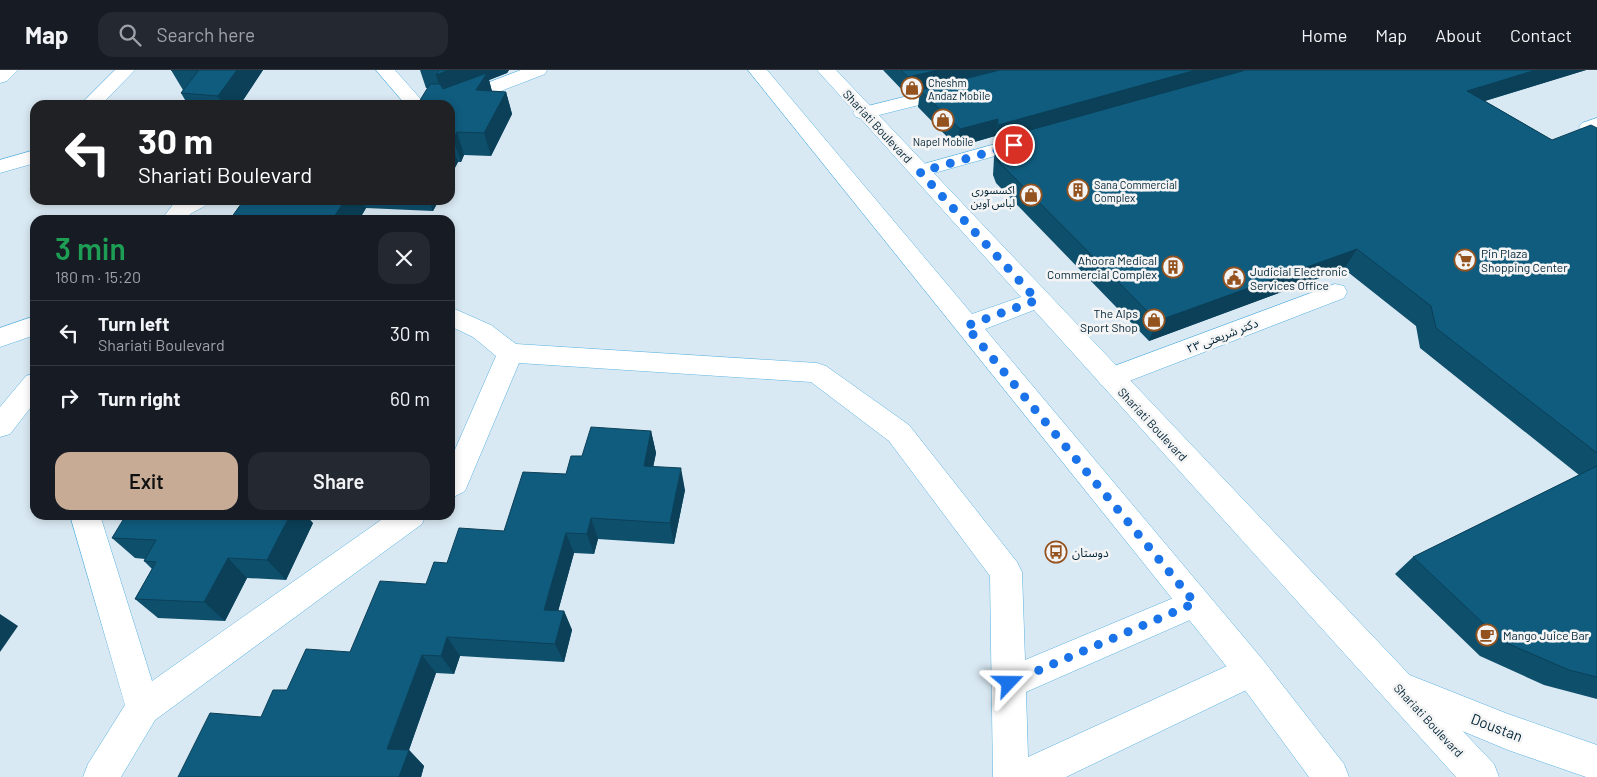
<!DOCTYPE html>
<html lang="en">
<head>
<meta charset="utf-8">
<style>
  body { margin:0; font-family:Barlow,"Noto Sans Arabic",sans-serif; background:#242831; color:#f1f3f6; height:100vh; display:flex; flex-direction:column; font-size:19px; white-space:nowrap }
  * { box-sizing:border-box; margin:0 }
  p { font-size:16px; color:#9ea1a6 }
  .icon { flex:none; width:28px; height:28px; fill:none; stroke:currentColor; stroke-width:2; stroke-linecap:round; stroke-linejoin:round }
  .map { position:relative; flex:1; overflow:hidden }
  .panel { position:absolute; left:30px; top:145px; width:425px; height:305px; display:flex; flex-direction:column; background:#171b24; border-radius:15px; box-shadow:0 2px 8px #0003 }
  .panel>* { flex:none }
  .hud { position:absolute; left:30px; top:30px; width:425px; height:105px; border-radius:15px; box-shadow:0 2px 8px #0003; background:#202124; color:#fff; overflow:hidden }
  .pin { position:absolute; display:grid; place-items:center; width:42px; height:42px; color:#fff; margin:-21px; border:2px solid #fff; border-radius:50%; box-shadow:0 1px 5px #0007 }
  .me { position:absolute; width:55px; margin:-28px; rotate:67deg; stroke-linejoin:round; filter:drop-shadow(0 0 4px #0008) }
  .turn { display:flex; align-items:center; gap:18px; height:105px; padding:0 25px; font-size:22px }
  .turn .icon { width:65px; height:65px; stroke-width:2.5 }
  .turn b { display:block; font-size:35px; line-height:42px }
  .round { display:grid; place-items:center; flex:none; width:52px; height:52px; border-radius:15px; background:#242831 }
  .summary { display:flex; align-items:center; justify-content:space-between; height:85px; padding:0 25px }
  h1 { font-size:30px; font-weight:600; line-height:38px; color:#1e9e55 }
  .action { display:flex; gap:10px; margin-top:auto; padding:10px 25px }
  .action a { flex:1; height:58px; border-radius:15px; background:#c7ab95; color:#111; font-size:20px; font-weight:600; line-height:58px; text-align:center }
  .action a+a { background:#242831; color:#f1f3f6 }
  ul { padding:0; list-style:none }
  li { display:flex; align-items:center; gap:15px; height:65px; padding:0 25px; border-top:1px solid #363941 }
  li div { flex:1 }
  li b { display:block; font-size:19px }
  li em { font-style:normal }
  header { display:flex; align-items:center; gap:30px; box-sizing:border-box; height:70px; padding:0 25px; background:#171b24; border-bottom:1px solid #363941 }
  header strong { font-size:24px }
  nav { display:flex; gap:28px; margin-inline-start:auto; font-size:18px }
  .search { width:350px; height:45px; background:#242831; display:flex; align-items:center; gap:12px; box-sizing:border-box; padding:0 18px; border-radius:15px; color:#9ea1a6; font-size:19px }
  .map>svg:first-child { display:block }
</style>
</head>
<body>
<header>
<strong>Map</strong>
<div class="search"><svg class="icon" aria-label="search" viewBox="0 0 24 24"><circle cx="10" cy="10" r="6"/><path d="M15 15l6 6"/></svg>Search here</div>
<nav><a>Home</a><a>Map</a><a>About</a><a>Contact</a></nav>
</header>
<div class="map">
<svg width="1597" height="707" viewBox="0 0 1597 707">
  <rect width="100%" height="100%" fill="#d9e9f3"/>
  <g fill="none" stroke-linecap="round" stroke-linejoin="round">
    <g stroke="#59b2e1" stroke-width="1">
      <g id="minor">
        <path d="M 0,0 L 18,0 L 7,11 L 0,13 Z"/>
        <path d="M 115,0 L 135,0 L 101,35 L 80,35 Z"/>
        <path d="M 376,0 L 395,0 L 426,35 L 406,35 Z"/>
        <path d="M 521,0 L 547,0 L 545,4 L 454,39 L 450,40 L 450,35 L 437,35 L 440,31 Z"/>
        <path d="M 956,14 L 963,16 L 966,20 L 963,24 L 863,49 L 856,47 L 853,43 L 856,39 Z"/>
        <path d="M 1597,48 L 1597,61 L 1589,63 L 1582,61 L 1579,57 L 1582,53 Z"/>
        <path d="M 1031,64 L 1038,66 L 1041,70 L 1038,74 L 920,107 L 913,105 L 909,101 L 913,97 Z"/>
        <path d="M 35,80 L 35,93 L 0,103 L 0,90 Z"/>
        <path d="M 180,130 L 211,130 C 205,139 193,139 184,150 L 161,150 L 175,132 Z"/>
        <path d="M 1335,214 L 1344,216 L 1347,222 L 1344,228 L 1119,315 L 1110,318 L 1101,315 L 1097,308 L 1101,301 Z"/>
        <path d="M 450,237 L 491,255 L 516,274 L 817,293 L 826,296 L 909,355 L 1017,492 L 1022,502 L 1025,590 L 1195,519 L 1206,523 L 1211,533 L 1206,543 L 1026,622 L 1028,687 L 1251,585 L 1263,590 L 1268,601 L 1263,612 L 1066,707 L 993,707 L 990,506 L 889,371 L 811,312 L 519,293 L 465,421 L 450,429 L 450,391 L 496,286 L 473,267 L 450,256 Z"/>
        <path d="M 35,246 L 35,265 L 0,277 L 0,258 Z"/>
        <path d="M 35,303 L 35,332 L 10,364 L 0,367 L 0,337 L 26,306 Z"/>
        <path d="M 70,445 L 100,445 L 152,611 L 388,445 L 426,445 L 422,454 L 155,650 L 121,707 L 83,707 L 88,694 L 125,635 Z"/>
        <path d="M 1402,602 L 1508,644 L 1597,675 L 1597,707 L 1586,707 L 1508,680 L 1390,631 L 1385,619 L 1390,607 Z"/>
      </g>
    </g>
    <g stroke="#59b2e1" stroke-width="1">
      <path id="major" d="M 748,0 L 767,0 L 972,244 L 1021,227 L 817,0 L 836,0 L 1494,694 L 1499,707 L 1456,707 L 1034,240 L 985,259 L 1263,590 L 1344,694 L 1349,707 L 1309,707 L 1239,612 Z"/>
    </g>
    <use href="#minor" fill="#fff" fill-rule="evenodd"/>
    <use href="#major" fill="#fff" fill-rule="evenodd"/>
  </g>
  <g fill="#0e4f6c">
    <path d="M 171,0 L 263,0 L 241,33 L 276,35 L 188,35 L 181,23 L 183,20 Z"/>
    <path d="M 420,0 L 509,0 L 507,3 L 489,10 L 492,21 L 506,22 L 512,44 L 491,86 L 464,85 L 461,92 L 458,92 L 450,107 L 450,35 L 428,18 L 426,18 Z"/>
    <path d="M 883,0 L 1244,0 L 1244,1 L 1246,0 L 1586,0 L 1485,31 L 1552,70 L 1597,58 L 1597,629 L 1544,615 L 1480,586 L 1395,504 L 1413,487 L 1579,405 L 1420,278 L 1416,256 L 1344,199 L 1149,271 L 996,113 L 993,105 L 994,88 L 997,71 L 994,72 L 995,66 L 957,77 L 918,37 L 920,21 L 906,24 Z"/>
    <path d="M 244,130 L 439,130 L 433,141 L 366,138 L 359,150 L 196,150 L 231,148 Z"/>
    <path d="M 651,361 L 656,383 L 653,397 L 685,420 L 674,474 L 598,469 L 594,484 L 574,483 L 558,541 L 564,541 L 572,560 L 564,592 L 460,586 L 454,604 L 436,603 L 409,680 L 424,696 L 421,707 L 178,707 L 261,647 L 287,620 L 350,582 L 426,514 L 447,493 L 504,461 L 566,404 L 582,386 Z"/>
    <path d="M 313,453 L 286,510 L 247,508 L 225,551 L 158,548 L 135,529 L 152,499 L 144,491 L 145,489 L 135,488 L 112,468 Z"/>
  </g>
  <g fill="#0b4058">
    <path d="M 237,0 L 263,0 L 240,35 L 223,35 L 218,26 Z"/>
    <path d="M 449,0 L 509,0 L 507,3 L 489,10 L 493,26 L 443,28 L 436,5 Z"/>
    <path d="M 938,0 L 1003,0 L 920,20 L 920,21 L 906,24 L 908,7 Z"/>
    <path d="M 1196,0 L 1244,0 L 1243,2 L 998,69 L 997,71 L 994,72 L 998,55 Z"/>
    <path d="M 1536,0 L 1586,0 L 1455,40 L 1467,21 Z"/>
    <path d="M 506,22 L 512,44 L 491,86 L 484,63 Z"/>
    <path d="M 998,49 L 995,66 L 957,77 L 960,59 Z"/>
    <path d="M 457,62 L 464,85 L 461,92 L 453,69 Z"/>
    <path d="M 450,70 L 458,92 L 450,107 Z"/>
    <path d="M 345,130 L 362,130 L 366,138 L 359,150 L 332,150 Z"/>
    <path d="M 429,130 L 439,130 L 433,141 Z"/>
    <path d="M 1357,179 L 1344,199 L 1149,271 L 1157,251 Z"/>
    <path d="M 651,361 L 656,383 L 649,418 L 644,396 Z"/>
    <path d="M 681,398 L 685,420 L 674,474 L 670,453 Z"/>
    <path d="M 290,445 L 306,445 L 313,453 L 286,510 L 267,490 Z"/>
    <path d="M 591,448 L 598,469 L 594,484 L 587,464 Z"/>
    <path d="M 566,463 L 574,483 L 553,560 L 544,540 Z"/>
    <path d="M 228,488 L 247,508 L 225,551 L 204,532 Z"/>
    <path d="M 564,541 L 572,560 L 564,592 L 555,574 Z"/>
    <path d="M 0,544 L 18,556 L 0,582 Z"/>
    <path d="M 447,567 L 460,586 L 454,604 L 441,586 Z"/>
    <path d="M 422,585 L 436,603 L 404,694 L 387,679 Z"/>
    <path d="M 409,680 L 424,696 L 421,707 L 399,707 Z"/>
  </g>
  <g fill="#105c7e" stroke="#0b4058">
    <path d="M 171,0 L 237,0 L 218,26 L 181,23 L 199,0 Z"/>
    <path d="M 439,0 L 449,0 L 436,5 Z"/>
    <path d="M 901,0 L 938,0 L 908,7 Z"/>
    <path d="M 1000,0 L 1196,0 L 998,55 L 998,49 L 960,59 L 920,20 Z"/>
    <path d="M 1246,0 L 1536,0 L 1467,21 L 1552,70 L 1591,55 L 1597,58 L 1597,383 L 1436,258 L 1431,236 L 1357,179 L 1157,251 L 1000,93 L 997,86 L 998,69 Z"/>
    <path d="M 487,3 L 476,20 L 506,22 L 484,63 L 457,62 L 453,69 L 450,69 L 450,35 L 417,35 L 430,14 L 440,14 L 443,19 Z"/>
    <path d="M 231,32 L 276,35 L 229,35 Z"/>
    <path d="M 244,130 L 345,130 L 332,150 L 196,150 L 198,147 L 231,148 Z"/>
    <path d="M 591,357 L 651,361 L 644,396 L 681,398 L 670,453 L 591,448 L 587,464 L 566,463 L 544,540 L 564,541 L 555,574 L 447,567 L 441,586 L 422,585 L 387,679 L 409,680 L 399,707 L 178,707 L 210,643 L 261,647 L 273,620 L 287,620 L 306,579 L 350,582 L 380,511 L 426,514 L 434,492 L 447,493 L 459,458 L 504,461 L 523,402 L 566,404 L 571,386 L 582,386 Z"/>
    <path d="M 1597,396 L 1597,607 L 1569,600 L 1502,571 L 1413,487 Z"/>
    <path d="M 126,445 L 290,445 L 267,490 L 228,488 L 204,532 L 135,529 L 156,492 L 144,491 L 156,470 L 112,468 Z"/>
  </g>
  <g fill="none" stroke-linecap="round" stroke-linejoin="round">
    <path stroke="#1a73e8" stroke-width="9" stroke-dasharray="0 16.2" d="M 1009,613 L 1195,533 L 966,256 L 1037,230 L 920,102 L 1014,75"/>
  </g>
  <defs>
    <g id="shop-ring" transform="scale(1.125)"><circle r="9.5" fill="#f4f4f4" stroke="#94521f" stroke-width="1.5"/><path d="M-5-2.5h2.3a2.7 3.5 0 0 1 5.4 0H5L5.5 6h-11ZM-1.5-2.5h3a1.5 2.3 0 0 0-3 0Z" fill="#94521f"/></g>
    <g id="building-ring" transform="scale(1.125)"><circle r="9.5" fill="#f4f4f4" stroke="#94521f" stroke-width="1.5"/><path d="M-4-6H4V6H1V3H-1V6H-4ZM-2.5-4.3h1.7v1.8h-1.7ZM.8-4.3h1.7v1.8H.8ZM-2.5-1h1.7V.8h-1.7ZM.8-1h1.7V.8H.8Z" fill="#94521f"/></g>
    <g id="supermarket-ring" transform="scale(1.125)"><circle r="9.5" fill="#f4f4f4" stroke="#94521f" stroke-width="1.5"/><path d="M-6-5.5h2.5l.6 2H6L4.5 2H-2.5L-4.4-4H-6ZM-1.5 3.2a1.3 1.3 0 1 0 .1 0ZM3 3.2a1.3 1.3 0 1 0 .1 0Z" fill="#94521f"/></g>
    <g id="civic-ring" transform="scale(1.125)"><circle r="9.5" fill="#f4f4f4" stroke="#94521f" stroke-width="1.5"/><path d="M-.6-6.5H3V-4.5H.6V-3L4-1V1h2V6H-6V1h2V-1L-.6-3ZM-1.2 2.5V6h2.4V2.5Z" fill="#94521f"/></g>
    <g id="bus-ring" transform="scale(1.125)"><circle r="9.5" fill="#f4f4f4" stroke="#94521f" stroke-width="1.5"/><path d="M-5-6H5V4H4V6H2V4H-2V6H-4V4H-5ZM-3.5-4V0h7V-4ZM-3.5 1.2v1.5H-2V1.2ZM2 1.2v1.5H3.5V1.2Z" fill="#94521f"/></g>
    <g id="cafe-ring" transform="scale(1.125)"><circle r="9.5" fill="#f4f4f4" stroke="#94521f" stroke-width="1.5"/><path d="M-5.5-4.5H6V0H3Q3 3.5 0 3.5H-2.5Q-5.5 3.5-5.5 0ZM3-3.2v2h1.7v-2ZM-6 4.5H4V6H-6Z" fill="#94521f"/></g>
  </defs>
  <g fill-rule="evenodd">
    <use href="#shop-ring" x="912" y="18"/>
    <use href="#shop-ring" x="943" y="50"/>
    <use href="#building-ring" x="1078" y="120"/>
    <use href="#shop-ring" x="1031" y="125"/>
    <use href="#supermarket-ring" x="1465" y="190"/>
    <use href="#building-ring" x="1173" y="197"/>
    <use href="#civic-ring" x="1234" y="208"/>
    <use href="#shop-ring" x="1154" y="250"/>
    <use href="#bus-ring" x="1056" y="482"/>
    <use href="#cafe-ring" x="1487" y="565"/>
  </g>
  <g text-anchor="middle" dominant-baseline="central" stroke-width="5" stroke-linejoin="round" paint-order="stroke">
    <g font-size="11" fill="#002437" stroke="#f4f4f4" text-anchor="start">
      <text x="928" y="12">Cheshm<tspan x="928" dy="13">Andaz Mobile</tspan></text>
      <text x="943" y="71" text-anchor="middle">Napel Mobile</text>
      <text x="1094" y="114">Sana Commercial<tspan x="1094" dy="13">Complex</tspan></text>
      <text x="1015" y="119" text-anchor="end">اکسسوری<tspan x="1015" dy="13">لباس آوین</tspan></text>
    </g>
    <g font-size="12" fill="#002437" stroke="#f4f4f4">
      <text transform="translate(878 56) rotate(47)">Shariati Boulevard</text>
      <text transform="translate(1222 265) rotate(-21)">۲۳ دکتر شریعتی</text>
      <text transform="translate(1153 354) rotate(47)">Shariati Boulevard</text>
      <text transform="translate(1429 650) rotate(47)">Shariati Boulevard</text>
    </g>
    <g font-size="12" fill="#002437" stroke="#f4f4f4" text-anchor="start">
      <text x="1481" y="183">Pin Plaza<tspan x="1481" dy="14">Shopping Center</tspan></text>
      <text x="1157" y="190" text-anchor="end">Ahoora Medical<tspan x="1157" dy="14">Commercial Complex</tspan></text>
      <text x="1250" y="201">Judicial Electronic<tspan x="1250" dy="14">Services Office</tspan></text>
      <text x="1138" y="243" text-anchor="end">The Alps<tspan x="1138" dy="14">Sport Shop</tspan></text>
      <text x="1072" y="482">دوستان</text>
      <text x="1503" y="565">Mango Juice Bar</text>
    </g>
    <g font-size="15" fill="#002437" stroke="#f4f4f4">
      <text transform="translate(1497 657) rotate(21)">Doustan</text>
    </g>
  </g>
</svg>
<div class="pin" style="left:1014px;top:75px;background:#d93025"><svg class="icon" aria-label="arrive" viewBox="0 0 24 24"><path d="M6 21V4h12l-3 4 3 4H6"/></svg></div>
<svg class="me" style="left:1009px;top:613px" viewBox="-20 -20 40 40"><path d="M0-17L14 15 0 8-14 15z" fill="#1a73e8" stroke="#fff" stroke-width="4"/></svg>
<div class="hud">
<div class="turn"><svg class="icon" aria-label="left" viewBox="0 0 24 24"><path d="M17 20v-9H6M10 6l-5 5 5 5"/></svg><div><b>30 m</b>Shariati Boulevard</div></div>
</div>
<section class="panel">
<div class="summary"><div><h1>3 min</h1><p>180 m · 15:20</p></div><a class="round"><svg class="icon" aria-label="close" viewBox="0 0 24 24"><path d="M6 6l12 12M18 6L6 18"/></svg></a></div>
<ul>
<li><svg class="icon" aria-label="left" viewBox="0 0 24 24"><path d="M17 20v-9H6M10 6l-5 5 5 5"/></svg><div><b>Turn left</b><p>Shariati Boulevard</p></div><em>30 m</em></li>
<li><svg class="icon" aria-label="right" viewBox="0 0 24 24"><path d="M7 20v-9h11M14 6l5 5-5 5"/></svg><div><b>Turn right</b></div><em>60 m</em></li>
</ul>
<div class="action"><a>Exit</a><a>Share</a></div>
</section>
</div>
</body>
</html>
